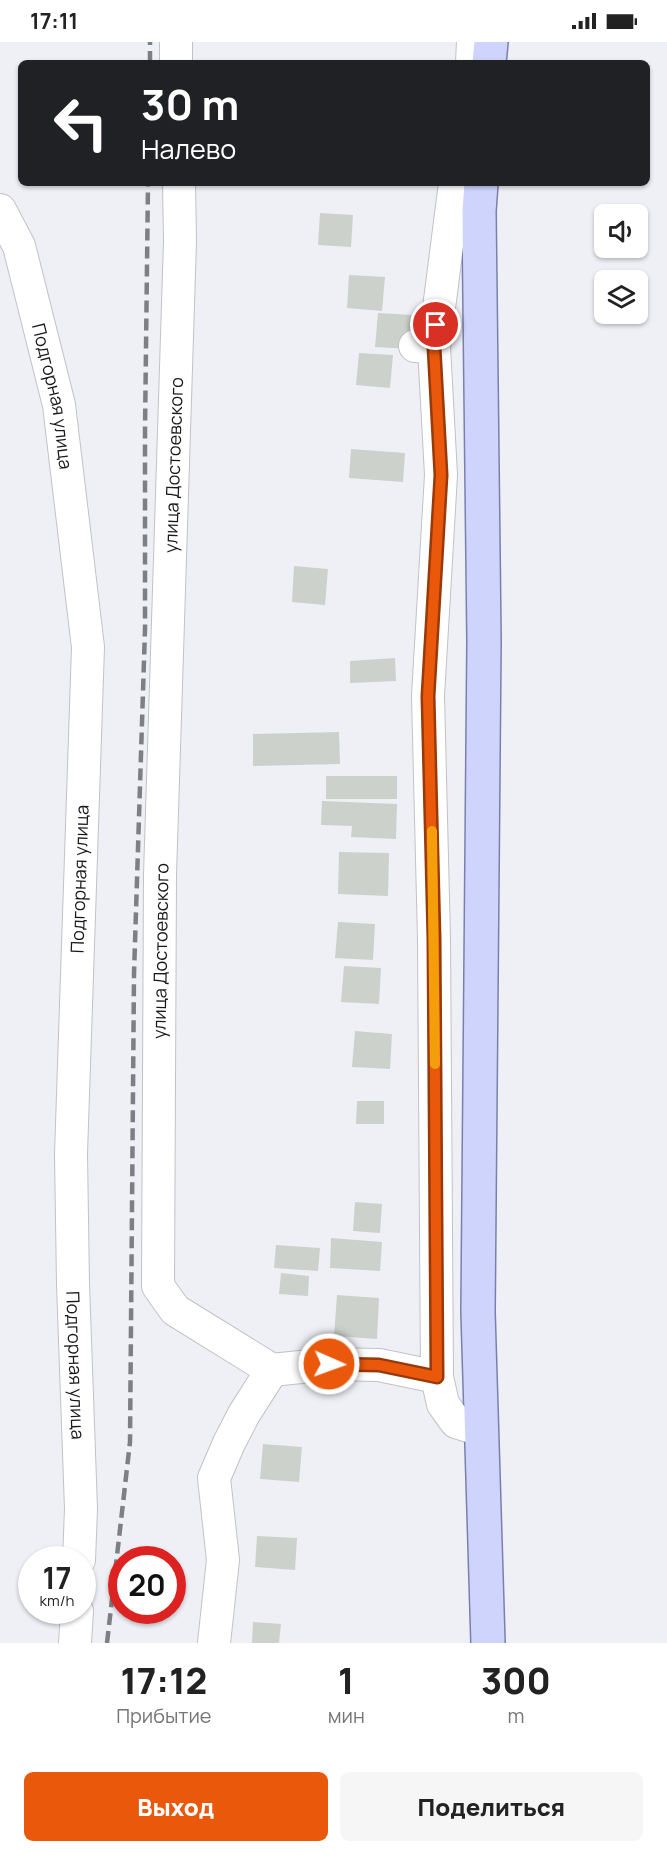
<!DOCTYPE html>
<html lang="ru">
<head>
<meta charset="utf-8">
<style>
  body { margin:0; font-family:Manrope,sans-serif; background:#f6f6f6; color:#222; height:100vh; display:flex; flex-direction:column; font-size:22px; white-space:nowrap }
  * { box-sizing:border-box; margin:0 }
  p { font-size:20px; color:#767676 }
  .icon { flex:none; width:33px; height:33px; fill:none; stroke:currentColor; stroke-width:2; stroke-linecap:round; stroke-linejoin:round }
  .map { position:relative; height:1601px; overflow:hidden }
  .panel { display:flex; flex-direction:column; background:#fff; flex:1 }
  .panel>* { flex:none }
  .top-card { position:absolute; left:18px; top:18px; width:632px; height:126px; border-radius:9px; box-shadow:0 2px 4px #0004; background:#202124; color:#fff; overflow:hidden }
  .fabs { position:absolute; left:594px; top:162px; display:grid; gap:12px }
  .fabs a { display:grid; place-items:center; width:54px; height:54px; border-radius:9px; background:#fff; box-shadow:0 2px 4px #0004; font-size:30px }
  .speed { position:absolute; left:18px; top:1504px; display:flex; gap:12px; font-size:30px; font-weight:700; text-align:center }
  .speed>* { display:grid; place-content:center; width:78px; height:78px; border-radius:50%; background:#fff; box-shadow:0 2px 4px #0004; line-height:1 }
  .speed small { font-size:15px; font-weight:400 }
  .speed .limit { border:9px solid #d22; background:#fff; color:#111 }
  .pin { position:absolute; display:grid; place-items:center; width:51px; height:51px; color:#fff; margin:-26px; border:3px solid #fff; border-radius:50%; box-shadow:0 2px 6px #0007 }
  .me { position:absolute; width:66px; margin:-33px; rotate:92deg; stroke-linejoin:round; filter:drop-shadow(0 0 4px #0008) }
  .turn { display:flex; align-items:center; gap:21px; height:126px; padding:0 24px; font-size:27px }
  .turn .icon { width:78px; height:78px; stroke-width:2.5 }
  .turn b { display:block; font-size:42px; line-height:51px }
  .eta { display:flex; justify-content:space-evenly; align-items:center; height:102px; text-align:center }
  .eta b { font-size:36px; font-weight:800; line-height:42px }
  .action { display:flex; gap:12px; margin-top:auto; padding:12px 24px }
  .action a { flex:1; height:69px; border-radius:9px; background:#ea580c; color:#fff; font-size:24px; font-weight:800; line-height:69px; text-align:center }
  .action a+a { background:#f6f6f6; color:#222 }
  .status { display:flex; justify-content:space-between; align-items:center; height:42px; padding:0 30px; background:#fff; direction:ltr }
  .status svg { height:16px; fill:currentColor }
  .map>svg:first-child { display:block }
</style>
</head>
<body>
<div class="status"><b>17:11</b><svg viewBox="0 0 49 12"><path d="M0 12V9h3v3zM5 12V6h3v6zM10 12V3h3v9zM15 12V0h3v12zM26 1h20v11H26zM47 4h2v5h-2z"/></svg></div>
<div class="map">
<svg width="667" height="1601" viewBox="0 0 667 1601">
  <rect width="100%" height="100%" fill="#eff0f6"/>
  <g fill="#ccd1cc">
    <path d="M 320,171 L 353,173 L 351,205 L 318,203 Z"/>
    <path d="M 349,233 L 385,235 L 382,269 L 347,266 Z"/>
    <path d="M 378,271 L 413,273 L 411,307 L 375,305 Z"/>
    <path d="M 359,311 L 393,313 L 390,346 L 356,343 Z"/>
    <path d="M 351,407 L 405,411 L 403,440 L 349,436 Z"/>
    <path d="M 294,524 L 328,527 L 325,563 L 292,560 Z"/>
    <path d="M 395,616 L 396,639 L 350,641 L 350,619 Z"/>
    <path d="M 339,690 L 340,722 L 253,724 L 253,692 Z"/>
    <rect x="326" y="734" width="71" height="23"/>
    <path d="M 322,759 L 397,762 L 396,797 L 351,795 L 352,784 L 321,783 Z"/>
    <path d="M 339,810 L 389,811 L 388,854 L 338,852 Z"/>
    <path d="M 338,880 L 375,882 L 373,918 L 335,916 Z"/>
    <path d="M 344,924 L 381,926 L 379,962 L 341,960 Z"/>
    <path d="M 355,989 L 392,992 L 390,1027 L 352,1025 Z"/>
    <path d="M 357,1059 L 384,1059 L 384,1082 L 356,1082 Z"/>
    <path d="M 355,1160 L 382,1162 L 380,1191 L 353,1189 Z"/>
    <path d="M 331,1196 L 382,1200 L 380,1229 L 330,1226 Z"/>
    <path d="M 276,1203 L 320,1206 L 318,1229 L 274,1226 Z"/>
    <path d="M 281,1231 L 309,1234 L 308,1254 L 279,1252 Z"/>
    <path d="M 337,1253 L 379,1256 L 377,1297 L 334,1294 Z"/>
    <path d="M 263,1402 L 302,1405 L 299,1440 L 260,1437 Z"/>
    <path d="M 257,1494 L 297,1496 L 295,1528 L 255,1525 Z"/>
    <path d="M 253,1580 L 281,1582 L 279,1601 L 252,1601 Z"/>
  </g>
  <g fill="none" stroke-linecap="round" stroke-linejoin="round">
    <g stroke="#c1c2c8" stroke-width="34">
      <g id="minor">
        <path d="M 176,0 L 176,21"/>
        <path d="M 472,21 L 473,0"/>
        <path d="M 179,141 L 180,199 L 160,833 L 158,1244 L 175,1268 L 272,1328 L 244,1372 L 229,1401 L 214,1436 L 223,1518 L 214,1601"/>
        <path id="s1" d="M 0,168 L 19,204 L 59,363 L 88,605 L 71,1112 L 73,1242 L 81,1467 L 79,1518"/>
        <path d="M 415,304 L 434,305 L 455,141"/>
        <path d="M 434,305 L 441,433 L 428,654 L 434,897 L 437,1335 L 443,1362 L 456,1380 L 481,1388"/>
        <path d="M 272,1328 L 329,1322 L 379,1323 L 437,1335"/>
        <path d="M 75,1601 L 77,1569"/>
      </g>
    </g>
    <g stroke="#7a80ad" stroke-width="36">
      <g id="major">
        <path d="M 489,21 L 491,0"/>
        <path d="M 481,141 L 479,169 L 484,599 L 478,1270 L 488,1601"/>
      </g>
    </g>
    <use href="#minor" stroke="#fff" stroke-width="32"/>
    <use href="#major" stroke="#cfd4fd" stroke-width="33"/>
    <g stroke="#7e7f83" stroke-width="4.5" stroke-dasharray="12 6" stroke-linecap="butt">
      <path d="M 150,21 L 150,0"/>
      <path d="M 107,1601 L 130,1400 L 134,932 L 145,587 L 145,389 L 148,141"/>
    </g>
  </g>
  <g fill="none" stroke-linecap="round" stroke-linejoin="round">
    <g stroke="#983908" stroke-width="15">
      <path id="route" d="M 329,1322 L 379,1323 L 437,1335 L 434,897 L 428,654 L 441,433 L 434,305 L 436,283"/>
    </g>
    <use href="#route" stroke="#ea580c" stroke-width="10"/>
    <path stroke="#f59e0b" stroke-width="10" d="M 432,789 L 435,1022"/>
  </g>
  <g text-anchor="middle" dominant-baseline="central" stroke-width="4.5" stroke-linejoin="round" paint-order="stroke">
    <g font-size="18" fill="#18191b" stroke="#fff">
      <text stroke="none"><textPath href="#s1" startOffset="195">Подгорная улица</textPath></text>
      <text transform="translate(173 423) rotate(-88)">улица Достоевского</text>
      <text transform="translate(79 837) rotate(-88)">Подгорная улица</text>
      <text transform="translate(160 909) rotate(-89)">улица Достоевского</text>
      <text stroke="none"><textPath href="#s1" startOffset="1167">Подгорная улица</textPath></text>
    </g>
  </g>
</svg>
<div class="fabs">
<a><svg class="icon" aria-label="sound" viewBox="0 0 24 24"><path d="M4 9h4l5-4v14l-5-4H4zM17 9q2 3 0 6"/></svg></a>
<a><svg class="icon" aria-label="layers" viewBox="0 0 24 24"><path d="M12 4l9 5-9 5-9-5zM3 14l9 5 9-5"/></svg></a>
</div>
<div class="speed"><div>17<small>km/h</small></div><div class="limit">20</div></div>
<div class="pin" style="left:436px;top:283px;background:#d93025"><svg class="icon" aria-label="arrive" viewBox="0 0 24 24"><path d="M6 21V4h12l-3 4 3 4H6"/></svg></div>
<svg class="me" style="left:329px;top:1322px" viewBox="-20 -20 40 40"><circle r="17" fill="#ea580c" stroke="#fff" stroke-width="3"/><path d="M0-11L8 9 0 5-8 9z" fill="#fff"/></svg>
<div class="top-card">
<div class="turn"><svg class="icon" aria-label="left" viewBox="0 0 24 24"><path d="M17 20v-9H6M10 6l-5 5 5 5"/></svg><div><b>30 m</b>Налево</div></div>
</div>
</div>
<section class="panel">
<div class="eta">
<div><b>17:12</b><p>Прибытие</p></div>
<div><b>1</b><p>мин</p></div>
<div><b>300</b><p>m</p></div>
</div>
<div class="action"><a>Выход</a><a>Поделиться</a></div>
</section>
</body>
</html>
